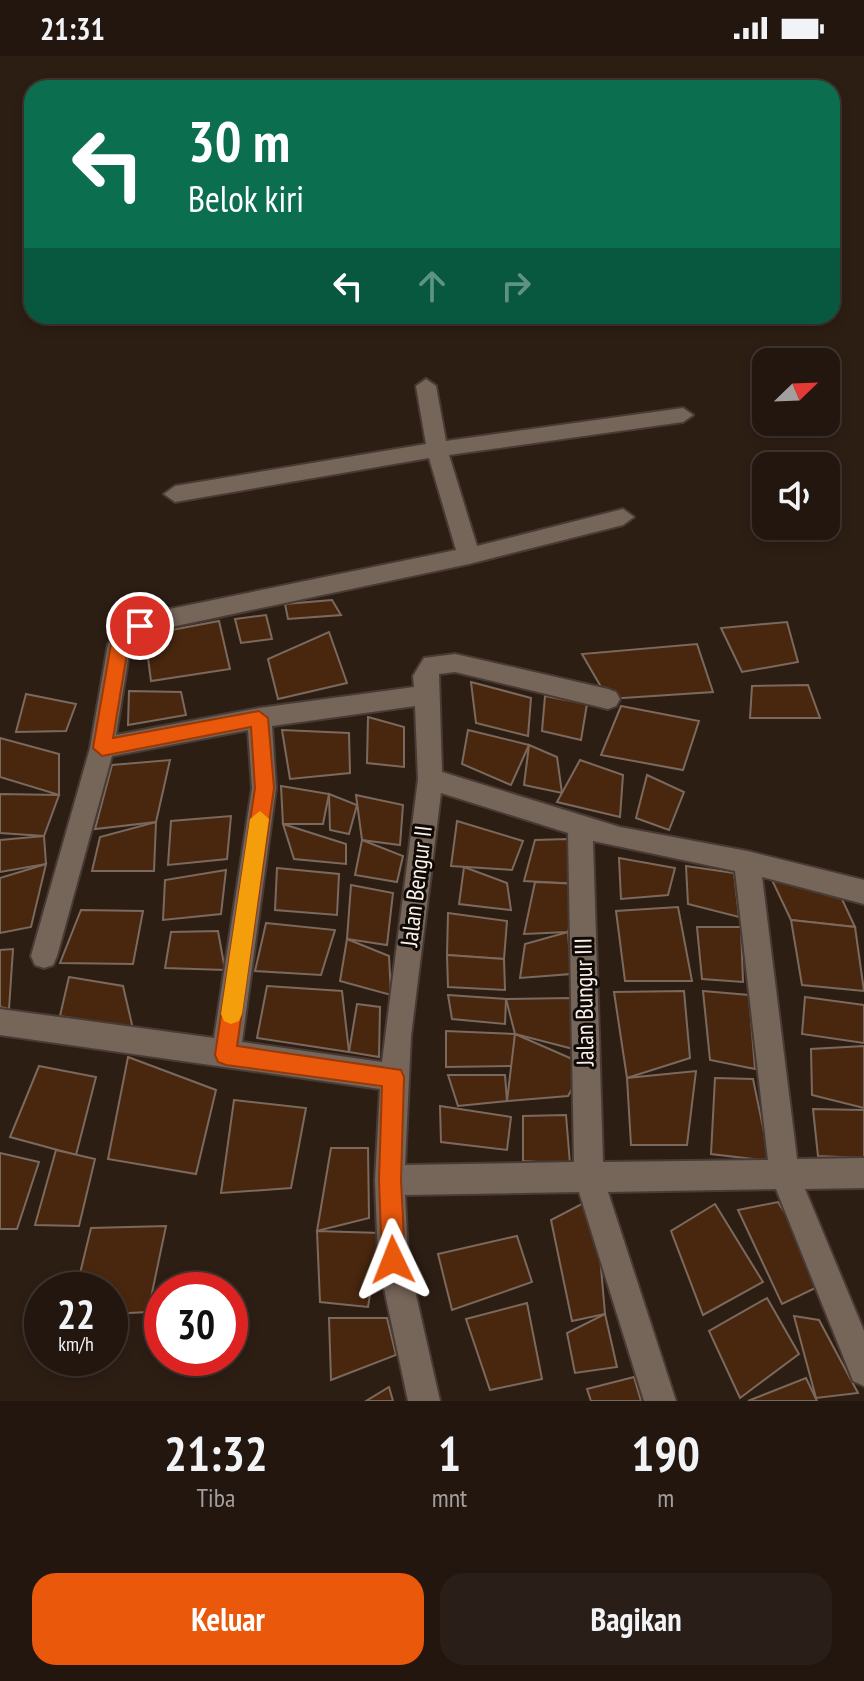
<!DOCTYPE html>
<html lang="id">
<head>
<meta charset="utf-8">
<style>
  body { margin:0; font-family:"PT Sans Narrow",sans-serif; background:#2a1f18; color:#f1f3f6; height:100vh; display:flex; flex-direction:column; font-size:30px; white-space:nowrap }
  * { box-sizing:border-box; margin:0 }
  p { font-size:26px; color:#a29f9e }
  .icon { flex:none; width:44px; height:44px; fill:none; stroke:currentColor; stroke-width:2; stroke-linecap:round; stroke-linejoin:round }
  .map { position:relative; height:1345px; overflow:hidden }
  .details { display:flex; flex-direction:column; background:#22160f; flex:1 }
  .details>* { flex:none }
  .hud { position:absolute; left:24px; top:24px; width:816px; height:244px; border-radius:24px; box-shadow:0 4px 12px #0003,0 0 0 2px #3f352f; background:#0b6e4f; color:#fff; overflow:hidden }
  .needle { width:52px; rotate:67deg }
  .tools { position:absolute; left:752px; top:292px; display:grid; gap:16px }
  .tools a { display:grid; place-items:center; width:88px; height:88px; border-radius:16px; background:#22160f; box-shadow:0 4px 12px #0003,0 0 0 2px #3f352f; font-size:40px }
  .speed { position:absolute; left:24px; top:1216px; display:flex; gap:16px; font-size:40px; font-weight:700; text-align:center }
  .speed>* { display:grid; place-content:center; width:104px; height:104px; border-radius:50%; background:#22160f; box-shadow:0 4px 12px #0003,0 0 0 2px #3f352f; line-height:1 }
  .speed small { font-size:20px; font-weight:400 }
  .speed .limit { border:12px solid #d22; background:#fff; color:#111 }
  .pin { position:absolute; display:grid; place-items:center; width:68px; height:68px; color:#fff; margin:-34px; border:4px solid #fff; border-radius:50%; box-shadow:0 2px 8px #0007 }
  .me { position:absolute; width:88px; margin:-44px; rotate:358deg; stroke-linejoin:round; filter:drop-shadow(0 0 6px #0008) }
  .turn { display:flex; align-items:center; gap:28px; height:168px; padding:0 32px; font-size:36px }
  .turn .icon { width:104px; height:104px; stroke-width:2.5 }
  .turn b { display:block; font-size:56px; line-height:68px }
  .lanes { display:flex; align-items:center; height:76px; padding:0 32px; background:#0003; justify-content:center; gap:40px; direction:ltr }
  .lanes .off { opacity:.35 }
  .eta { display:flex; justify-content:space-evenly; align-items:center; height:136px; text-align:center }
  .eta b { font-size:48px; font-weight:700; line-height:56px }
  .button { display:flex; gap:16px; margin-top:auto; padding:16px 32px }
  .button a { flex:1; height:92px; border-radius:24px; background:#ea580c; color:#fff; font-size:32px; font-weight:700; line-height:92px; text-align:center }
  .button a+a { background:#2a1f18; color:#f1f3f6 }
  .status { display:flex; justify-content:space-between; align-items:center; height:56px; padding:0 40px; background:#22160f; direction:ltr }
  .status svg { height:22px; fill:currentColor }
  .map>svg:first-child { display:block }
</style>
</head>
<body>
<div class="status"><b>21:31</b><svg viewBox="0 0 49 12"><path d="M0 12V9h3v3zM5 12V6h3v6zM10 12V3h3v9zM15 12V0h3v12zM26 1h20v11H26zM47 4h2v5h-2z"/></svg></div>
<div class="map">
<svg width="864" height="1345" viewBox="0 0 864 1345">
  <rect width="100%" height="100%" fill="#2d1e14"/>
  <g fill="#49270e" stroke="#7b695e" stroke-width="2">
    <path d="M 332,544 L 341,559 L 288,563 L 285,548 Z"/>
    <path d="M 266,559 L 272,583 L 241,587 L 235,563 Z"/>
    <path d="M 219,565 L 230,613 L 151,625 L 145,579 Z"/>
    <path d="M 787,566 L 798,606 L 742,616 L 721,572 Z"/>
    <path d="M 329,576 L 347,627 L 278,643 L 268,603 Z"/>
    <path d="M 697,588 L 713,636 L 608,643 L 582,598 Z"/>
    <path d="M 471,626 L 531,642 L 528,680 L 476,667 Z"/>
    <path d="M 808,629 L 820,662 L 750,662 L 752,630 Z"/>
    <path d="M 129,635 L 181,636 L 186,659 L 128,669 Z"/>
    <path d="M 26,638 L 76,648 L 66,675 L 16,676 Z"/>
    <path d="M 545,640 L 587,648 L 581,684 L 542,675 Z"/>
    <path d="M 621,650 L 699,665 L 683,714 L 601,699 Z"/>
    <path d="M 368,661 L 404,671 L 404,711 L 367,707 Z"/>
    <path d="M 282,674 L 349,677 L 350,717 L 290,723 Z"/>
    <path d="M 468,674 L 529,689 L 511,729 L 462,708 Z"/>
    <path d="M 0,682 L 59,698 L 59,739 L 0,721 Z"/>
    <path d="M 529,689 L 557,701 L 562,737 L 524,729 Z"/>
    <path d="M 170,704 L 156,766 L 95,773 L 112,709 Z"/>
    <path d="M 580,704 L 623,719 L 620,761 L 557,746 Z"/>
    <path d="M 647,719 L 684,736 L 669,774 L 636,762 Z"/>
    <path d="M 281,730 L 329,738 L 323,768 L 283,768 Z"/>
    <path d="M 0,738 L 59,739 L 44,780 L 0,777 Z"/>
    <path d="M 329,738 L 357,749 L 349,778 L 330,774 Z"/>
    <path d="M 356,739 L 403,749 L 400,789 L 362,784 Z"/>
    <path d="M 231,760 L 227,803 L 168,809 L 171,765 Z"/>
    <path d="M 457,765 L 523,785 L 512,814 L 451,810 Z"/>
    <path d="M 156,766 L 154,815 L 92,815 L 100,781 Z"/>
    <path d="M 283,768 L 346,788 L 346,808 L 294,803 Z"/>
    <path d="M 44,780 L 46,808 L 0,816 L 0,784 Z"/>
    <path d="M 568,783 L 581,828 L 524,825 L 535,784 Z"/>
    <path d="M 362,784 L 403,800 L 397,826 L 355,819 Z"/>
    <path d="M 619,802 L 675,812 L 668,839 L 621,843 Z"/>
    <path d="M 46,808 L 31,871 L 0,877 L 0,822 Z"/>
    <path d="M 686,810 L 734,817 L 739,861 L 688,848 Z"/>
    <path d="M 464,811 L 507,827 L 511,854 L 459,848 Z"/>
    <path d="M 277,812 L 339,818 L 337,859 L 275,854 Z"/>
    <path d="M 226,814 L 221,858 L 163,864 L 165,824 Z"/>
    <path d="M 772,824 L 842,843 L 855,871 L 791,864 Z"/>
    <path d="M 535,826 L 581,828 L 568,876 L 524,878 Z"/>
    <path d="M 351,829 L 393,837 L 387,889 L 347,883 Z"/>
    <path d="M 678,851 L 692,925 L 625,925 L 616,855 Z"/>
    <path d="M 81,854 L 143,855 L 133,908 L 60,907 Z"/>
    <path d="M 448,857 L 507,865 L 504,903 L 447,899 Z"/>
    <path d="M 791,864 L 855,871 L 864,935 L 802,929 Z"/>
    <path d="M 266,867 L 335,874 L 321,919 L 255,915 Z"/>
    <path d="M 697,871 L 741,871 L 743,926 L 702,923 Z"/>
    <path d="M 218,875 L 225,914 L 165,912 L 171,876 Z"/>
    <path d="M 568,876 L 571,918 L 520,922 L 525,888 Z"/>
    <path d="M 347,883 L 389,900 L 391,939 L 340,925 Z"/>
    <path d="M 13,893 L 9,953 L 0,951 L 0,894 Z"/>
    <path d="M 447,899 L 504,903 L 505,934 L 448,931 Z"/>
    <path d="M 69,921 L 123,930 L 133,973 L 60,960 Z"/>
    <path d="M 267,930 L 342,935 L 349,996 L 257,982 Z"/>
    <path d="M 684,935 L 690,1002 L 627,1022 L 614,936 Z"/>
    <path d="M 703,935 L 749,939 L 755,1013 L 710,1004 Z"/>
    <path d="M 448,939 L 506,943 L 505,968 L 452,963 Z"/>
    <path d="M 805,941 L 864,949 L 864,987 L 802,978 Z"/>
    <path d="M 570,942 L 585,996 L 515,978 L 506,943 Z"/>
    <path d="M 357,948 L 380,951 L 379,1001 L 349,996 Z"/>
    <path d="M 446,975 L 515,978 L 512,1010 L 446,1011 Z"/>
    <path d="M 515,978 L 586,1009 L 568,1040 L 507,1045 Z"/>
    <path d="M 864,990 L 864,1052 L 812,1039 L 811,993 Z"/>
    <path d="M 128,1001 L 216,1034 L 196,1118 L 108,1103 Z"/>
    <path d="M 39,1010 L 96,1021 L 76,1099 L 10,1081 Z"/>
    <path d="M 696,1015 L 687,1089 L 631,1089 L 627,1022 Z"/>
    <path d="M 448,1019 L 505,1019 L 507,1045 L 458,1050 Z"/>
    <path d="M 715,1022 L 753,1023 L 770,1105 L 711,1098 Z"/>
    <path d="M 234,1044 L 306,1052 L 291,1132 L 221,1137 Z"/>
    <path d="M 440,1050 L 511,1061 L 507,1094 L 441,1086 Z"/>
    <path d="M 813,1053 L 864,1054 L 864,1102 L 818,1100 Z"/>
    <path d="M 566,1059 L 570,1108 L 523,1105 L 523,1060 Z"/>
    <path d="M 331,1092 L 368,1092 L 369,1162 L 317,1175 Z"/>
    <path d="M 56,1094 L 95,1103 L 79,1170 L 35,1169 Z"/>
    <path d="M 0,1097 L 39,1106 L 17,1173 L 0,1173 Z"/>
    <path d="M 595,1141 L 605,1258 L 572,1265 L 551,1164 Z"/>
    <path d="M 778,1146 L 828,1226 L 782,1248 L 738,1154 Z"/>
    <path d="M 715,1148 L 763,1226 L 703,1259 L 671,1175 Z"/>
    <path d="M 166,1170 L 148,1256 L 110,1258 L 110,1234 L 76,1234 L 91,1172 Z"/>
    <path d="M 317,1175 L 380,1177 L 368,1251 L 320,1246 Z"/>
    <path d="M 517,1180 L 532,1226 L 452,1254 L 438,1198 Z"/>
    <path d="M 767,1242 L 799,1298 L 740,1342 L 709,1275 Z"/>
    <path d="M 527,1247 L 542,1323 L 490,1334 L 466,1263 Z"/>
    <path d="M 605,1258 L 617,1311 L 575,1317 L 567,1277 Z"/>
    <path d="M 794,1260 L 819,1264 L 858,1337 L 816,1342 Z"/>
    <path d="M 329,1262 L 387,1262 L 396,1299 L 331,1324 Z"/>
    <path d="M 634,1321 L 641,1345 L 591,1345 L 587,1333 Z"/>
    <path d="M 806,1322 L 817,1345 L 748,1345 Z"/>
    <path d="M 389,1331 L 393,1345 L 366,1345 Z"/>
  </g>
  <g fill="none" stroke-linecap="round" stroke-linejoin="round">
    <g stroke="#483b35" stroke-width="4">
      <path id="minor" d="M 426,323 L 436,330 L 446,385 L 683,352 L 693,359 L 683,366 L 449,399 L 477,490 L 623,453 L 634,461 L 623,469 L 469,508 L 148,576 L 130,592 L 116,679 L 259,652 L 414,631 L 413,620 L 424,602 L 455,598 L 608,633 L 616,636 L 620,643 L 616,650 L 608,653 L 455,616 L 439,618 L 442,716 L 620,771 L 747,795 L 864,824 L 864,848 L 762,821 L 797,1103 L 864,1102 L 864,1132 L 805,1133 L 864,1275 L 864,1330 L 853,1325 L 776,1133 L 608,1136 L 676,1345 L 644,1345 L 579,1136 L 405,1139 L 408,1204 L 440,1345 L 408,1345 L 378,1204 L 375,1124 L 380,1033 L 0,979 L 0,953 L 214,982 L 252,732 L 248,674 L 112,700 L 57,900 L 53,909 L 44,912 L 35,909 L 31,900 L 90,692 L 108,588 L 132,564 L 155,556 L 456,494 L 429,402 L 175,446 L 164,438 L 175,430 L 426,388 L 416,330 ZM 415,650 L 418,723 L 382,1006 L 242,986 L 276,732 L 272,670 ZM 441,737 L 568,777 L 574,1106 L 405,1109 L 411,980 ZM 593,785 L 735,815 L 768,1104 L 603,1106 Z"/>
    </g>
    <use href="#minor" fill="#766559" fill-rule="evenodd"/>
  </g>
  <path fill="#ea580c" stroke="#983908" stroke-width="2" d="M 140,563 L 148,570 L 128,591 L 113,682 L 259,655 L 268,662 L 274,732 L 237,990 L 401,1014 L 404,1021 L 401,1124 L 405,1204 L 402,1212 L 393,1216 L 385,1212 L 382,1204 L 379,1124 L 382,1030 L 226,1009 L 218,1006 L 215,999 L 255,732 L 251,671 L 102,700 L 93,692 L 111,588 Z"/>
  <path fill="#f59e0b" d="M 260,755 L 269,763 L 242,958 L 239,965 L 231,968 L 224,965 L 221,958 L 250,763 Z"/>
  <g text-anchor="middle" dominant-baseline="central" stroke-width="6" stroke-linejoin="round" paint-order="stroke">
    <g font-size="24" fill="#fcf1ea" stroke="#100a06">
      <text transform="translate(416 830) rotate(-83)">Jalan Bengur II</text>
      <text transform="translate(584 946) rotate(-91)">Jalan Bungur III</text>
    </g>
  </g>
</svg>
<div class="tools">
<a><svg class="needle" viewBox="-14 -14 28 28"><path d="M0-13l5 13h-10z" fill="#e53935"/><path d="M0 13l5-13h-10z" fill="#a29f9e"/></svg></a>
<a><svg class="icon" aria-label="sound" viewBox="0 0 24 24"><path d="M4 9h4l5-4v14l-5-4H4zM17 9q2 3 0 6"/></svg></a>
</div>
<div class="speed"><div>22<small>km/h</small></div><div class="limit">30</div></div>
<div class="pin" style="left:140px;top:570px;background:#d93025"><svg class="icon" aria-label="arrive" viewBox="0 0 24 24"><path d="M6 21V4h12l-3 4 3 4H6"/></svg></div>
<svg class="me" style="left:393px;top:1204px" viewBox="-20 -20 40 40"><path d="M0-17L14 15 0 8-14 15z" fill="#ea580c" stroke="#fff" stroke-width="4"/></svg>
<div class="hud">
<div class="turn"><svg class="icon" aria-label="left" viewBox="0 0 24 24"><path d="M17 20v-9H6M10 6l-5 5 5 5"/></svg><div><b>30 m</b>Belok kiri</div></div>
<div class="lanes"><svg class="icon" aria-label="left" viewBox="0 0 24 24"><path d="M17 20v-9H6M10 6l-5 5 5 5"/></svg><svg class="icon off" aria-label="ahead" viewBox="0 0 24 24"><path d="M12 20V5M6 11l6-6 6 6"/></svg><svg class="icon off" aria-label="right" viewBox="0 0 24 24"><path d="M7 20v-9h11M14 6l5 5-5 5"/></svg></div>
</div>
</div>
<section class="details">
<div class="eta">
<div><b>21:32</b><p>Tiba</p></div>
<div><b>1</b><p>mnt</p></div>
<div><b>190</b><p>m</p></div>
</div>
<div class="button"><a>Keluar</a><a>Bagikan</a></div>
</section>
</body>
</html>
